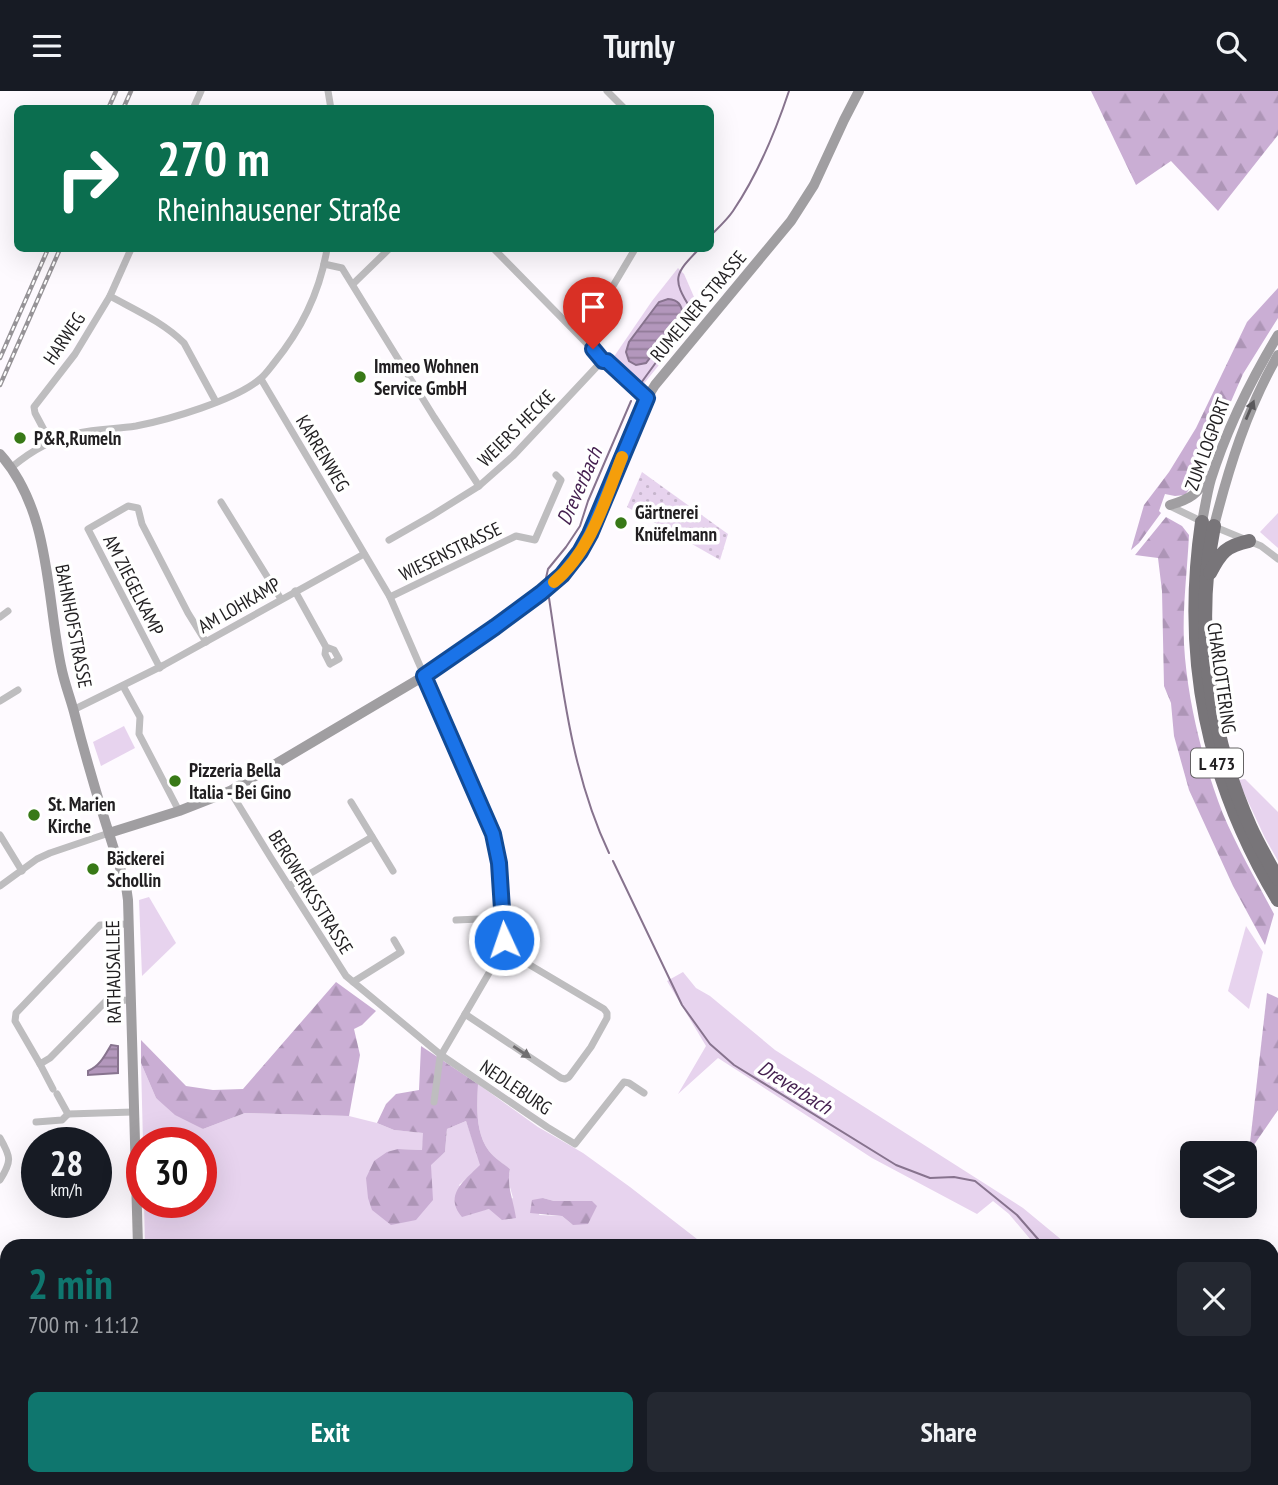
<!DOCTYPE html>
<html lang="en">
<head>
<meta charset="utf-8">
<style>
  body { margin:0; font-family:"PT Sans Narrow",sans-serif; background:#242831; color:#f1f3f6; height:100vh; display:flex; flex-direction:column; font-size:26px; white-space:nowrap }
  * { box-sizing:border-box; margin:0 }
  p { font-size:23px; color:#9ea1a6 }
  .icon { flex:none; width:38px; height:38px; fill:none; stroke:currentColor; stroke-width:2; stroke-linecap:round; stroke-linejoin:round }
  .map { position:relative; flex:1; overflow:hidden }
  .sheet { position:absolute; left:0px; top:1148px; width:1279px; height:247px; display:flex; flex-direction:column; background:#171b24; border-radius:21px 21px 0 0; box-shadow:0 7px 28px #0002 }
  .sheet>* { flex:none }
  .guide { position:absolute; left:14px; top:14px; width:700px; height:147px; border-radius:10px; box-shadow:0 7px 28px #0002; background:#0b6e4f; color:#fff; overflow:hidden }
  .buttons { position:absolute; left:1180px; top:1050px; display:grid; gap:14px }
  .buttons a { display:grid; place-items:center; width:77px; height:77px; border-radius:10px; background:#171b24; box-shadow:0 7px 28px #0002; font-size:35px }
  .speed { position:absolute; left:21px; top:1036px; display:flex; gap:14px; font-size:35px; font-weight:700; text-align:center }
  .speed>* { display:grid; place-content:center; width:91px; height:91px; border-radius:50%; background:#171b24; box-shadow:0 7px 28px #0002; line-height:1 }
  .speed small { font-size:18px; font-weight:400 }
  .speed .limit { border:10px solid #d22; background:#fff; color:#111 }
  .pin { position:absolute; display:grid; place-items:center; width:60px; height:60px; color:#fff; margin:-72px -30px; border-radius:50% 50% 50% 0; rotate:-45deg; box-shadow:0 0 7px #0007 }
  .pin .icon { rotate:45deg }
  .me { position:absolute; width:77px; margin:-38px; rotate:357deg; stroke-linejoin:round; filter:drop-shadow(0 0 5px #0008) }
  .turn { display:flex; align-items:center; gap:24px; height:147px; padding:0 28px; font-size:32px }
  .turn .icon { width:91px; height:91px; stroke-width:2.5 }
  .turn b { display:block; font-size:49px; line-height:60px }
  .round { display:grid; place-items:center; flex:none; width:74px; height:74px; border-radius:10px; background:#242831 }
  .head { display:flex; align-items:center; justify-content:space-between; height:119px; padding:0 28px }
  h1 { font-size:42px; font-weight:700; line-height:52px; color:#0f766e }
  .action { display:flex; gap:14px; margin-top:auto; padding:14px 28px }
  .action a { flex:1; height:80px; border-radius:10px; background:#0f766e; color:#fff; font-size:28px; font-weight:700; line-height:80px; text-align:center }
  .action a+a { background:#242831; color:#f1f3f6 }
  header { display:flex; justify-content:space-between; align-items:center; height:91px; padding:0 28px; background:#171b24; font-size:32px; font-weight:700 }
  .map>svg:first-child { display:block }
</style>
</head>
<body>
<header><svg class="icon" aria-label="menu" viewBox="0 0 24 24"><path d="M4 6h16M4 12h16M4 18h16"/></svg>Turnly<svg class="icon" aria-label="search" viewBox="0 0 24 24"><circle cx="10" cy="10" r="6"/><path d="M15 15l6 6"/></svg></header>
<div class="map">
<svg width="1278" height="1394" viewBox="0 0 1278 1394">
  <defs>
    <pattern id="forest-firs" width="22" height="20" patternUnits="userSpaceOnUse" patternTransform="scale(1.75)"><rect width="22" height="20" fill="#caaed4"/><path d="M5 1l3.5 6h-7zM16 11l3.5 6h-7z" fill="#ad95b6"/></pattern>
    <pattern id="cemetery-stones" width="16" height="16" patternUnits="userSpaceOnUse" patternTransform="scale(1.75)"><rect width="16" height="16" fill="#e7d3ee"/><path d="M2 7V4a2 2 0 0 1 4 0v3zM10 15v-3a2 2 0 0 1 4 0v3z" fill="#c6b5cc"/></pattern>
    <pattern id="garden-dots" width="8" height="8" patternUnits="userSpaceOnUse" patternTransform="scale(1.75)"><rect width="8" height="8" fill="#e7d3ee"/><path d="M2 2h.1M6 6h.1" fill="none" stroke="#c6b5cc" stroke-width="1.8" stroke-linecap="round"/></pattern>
    <pattern id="water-rules" width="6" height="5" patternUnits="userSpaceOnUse" patternTransform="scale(1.75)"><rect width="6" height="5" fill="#b397bc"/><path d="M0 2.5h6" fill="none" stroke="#917b98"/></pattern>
  </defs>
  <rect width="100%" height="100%" fill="#fefaff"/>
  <g fill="#e7d3ee" fill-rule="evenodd">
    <path d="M 678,177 L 684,183 L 701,222 L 642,295 L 613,267 L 652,210 Z"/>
    <path d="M 1278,422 L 1278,457 L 1260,441 Z"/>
    <path d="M 124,635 L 135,657 L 101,675 L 93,651 Z"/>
    <path d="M 1245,688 L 1278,721 L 1278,770 L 1265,747 L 1238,689 Z"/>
    <path d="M 149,806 L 176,852 L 142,885 L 139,809 Z"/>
    <path d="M 1246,835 L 1263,861 L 1249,918 L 1228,900 Z"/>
    <path d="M 683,881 L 696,897 L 710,905 L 775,959 L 1023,1117 L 1069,1155 L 1036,1155 L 1009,1123 L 993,1110 L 977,1123 L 872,1067 L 718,967 L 678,1003 L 706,955 L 667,890 Z"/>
    <path d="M 141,972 L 156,1007 L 203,1038 L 245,1022 L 349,1025 L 377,1032 L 394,1039 L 424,1042 L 422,1059 L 398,1058 L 431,1073 L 445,1061 L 447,1038 L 466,1030 L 481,1074 L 459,1094 L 479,1120 L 489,1118 L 513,1107 L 508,1089 L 510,1078 C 503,1073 494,1067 489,1060 C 475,1041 477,1015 478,993 L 538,1036 L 583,1062 L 630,1096 L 706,1155 L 145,1155 L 144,1111 L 201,1111 L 201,1052 L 143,1052 ZM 543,1107 L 554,1110 L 573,1134 L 562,1125 L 539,1124 Z"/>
    <path d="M 869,1388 L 987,1388 L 983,1394 L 871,1394 Z"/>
    <path d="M 1184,1388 L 1227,1388 L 1234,1394 L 1179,1394 Z"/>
  </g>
  <g fill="url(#forest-firs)">
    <path d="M 1091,0 L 1278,0 L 1278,44 L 1218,120 L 1171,70 L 1136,94 Z"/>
    <path d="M 1278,197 L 1278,227 L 1243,283 L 1198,386 L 1185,404 L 1175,405 L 1165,403 L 1159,420 L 1161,422 L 1139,452 L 1131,459 L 1144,414 L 1169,381 L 1196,337 L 1247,231 Z"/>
    <path d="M 1166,426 L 1182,435 L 1189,444 C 1187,485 1181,526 1185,567 C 1190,620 1204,674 1223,723 C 1237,756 1257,791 1274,823 L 1265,854 L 1233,795 L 1189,699 L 1174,645 L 1171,612 L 1164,595 L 1162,500 L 1158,467 L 1135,464 Z"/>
    <path d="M 336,891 L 376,920 L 362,934 L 354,938 L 360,964 L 349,1025 L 245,1022 L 203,1038 L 175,1024 L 156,1007 L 141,972 L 141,949 L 186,995 L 213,999 L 243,998 Z"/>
    <path d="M 1267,902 L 1278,907 L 1278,1019 L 1249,1061 Z"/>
    <path d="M 421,955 L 478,993 C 477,1015 475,1041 489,1060 C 494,1067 504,1073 510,1078 C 506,1094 514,1111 516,1127 L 502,1129 L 489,1118 L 462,1126 C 443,1104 465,1089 480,1074 L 466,1030 L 447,1038 L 445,1061 L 431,1074 L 433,1109 L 416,1129 L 391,1134 L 372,1119 L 368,1107 L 366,1087 L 374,1070 L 387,1061 L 398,1058 L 422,1059 L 423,1042 L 394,1039 L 377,1032 L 386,1013 L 396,1003 L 419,999 Z"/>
    <path d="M 543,1107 L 554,1110 L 592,1110 L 597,1115 L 588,1133 L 573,1134 L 562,1125 L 530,1122 L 532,1109 Z"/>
  </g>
  <path fill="url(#cemetery-stones)" d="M 0,1319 L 7,1320 L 7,1388 L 133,1388 L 131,1394 L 0,1394 Z"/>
  <path fill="url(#garden-dots)" d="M 642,381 L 728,443 L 720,469 L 627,416 Z"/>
  <g fill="url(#water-rules)" stroke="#87738e" stroke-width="2">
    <path d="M 668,208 C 679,209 681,214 683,223 L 646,272 L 636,274 L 629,270 L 626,261 L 629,251 L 659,211 Z"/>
    <path d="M 111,954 L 118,955 L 118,982 L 88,984 L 88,980 C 100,975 105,964 111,954 Z"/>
  </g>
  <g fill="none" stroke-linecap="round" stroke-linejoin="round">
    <g stroke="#87738e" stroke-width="2">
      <path d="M 710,145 C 718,137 727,129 733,120 C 758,83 775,42 789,0"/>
      <path d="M 641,292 L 689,226 L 691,218 C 671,187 675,183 699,158"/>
      <path d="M 546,487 L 548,478 L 566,456 L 580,435 L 588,410 L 631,310"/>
      <path d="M 549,507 C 562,592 571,682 609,762"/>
      <path d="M 613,770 L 682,914 L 710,953 L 734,974 L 896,1074 L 930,1087 L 954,1086 L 975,1090 L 1017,1124 L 1044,1155"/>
    </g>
    <g stroke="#bebdbf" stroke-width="7">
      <path d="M 328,0 L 331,18"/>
      <path d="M 607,0 L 625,18"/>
      <path d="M 193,18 L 201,0"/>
      <path d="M 494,158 L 603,269 L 607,270 L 647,307"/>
      <path d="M 324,173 L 342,177 L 434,326 L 479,395"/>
      <path d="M 353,193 L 389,158"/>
      <path d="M 110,205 C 135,219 163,231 184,252 L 216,311"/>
      <path d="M 582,247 L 635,158"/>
      <path d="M 261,288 L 390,506 L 493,743 L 498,758 L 503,858 L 440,966 L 434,1011"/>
      <path d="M 51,352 L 35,322 L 34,316 L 75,263 L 110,205 L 131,158"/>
      <path d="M 12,376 C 30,361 54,347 78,342 C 97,338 117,338 136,335 C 168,329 236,309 260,288 C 265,284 270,277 274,272 C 301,239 320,200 327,158"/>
      <path d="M 221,411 L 281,508"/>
      <path d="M 1170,415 L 1203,431"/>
      <path d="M 1215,436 L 1261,455 L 1278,468"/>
      <path d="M 389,449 L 431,425 L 479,395 L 513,365 L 603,269"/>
      <path d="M 295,500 L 326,556 L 325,563 L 330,573 L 339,568 L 334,559 L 326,556"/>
      <path d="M 390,506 L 516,445 L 535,449 L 561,389 L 556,384"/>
      <path d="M 0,526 L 8,520"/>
      <path d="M 160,577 L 88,438 L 128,415 L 138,417 L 142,433 L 188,522 L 206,551"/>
      <path d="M 123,595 L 140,626 L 139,643 L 179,720"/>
      <path d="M 0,610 L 18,599"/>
      <path d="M 73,619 L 164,574 L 364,463"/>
      <path d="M 230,700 L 271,767 L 346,885 L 441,964 L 547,1036 L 575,1053 L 624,991 L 629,992 L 644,1002"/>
      <path d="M 351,711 L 393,780"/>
      <path d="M 0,744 L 22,780"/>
      <path d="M 0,795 L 37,768 L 50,762 L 109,742"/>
      <path d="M 289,795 L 372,746"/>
      <path d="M 456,829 L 503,827"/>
      <path d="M 129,833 L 100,834 L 16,922 L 15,930 L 40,973 L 50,967 L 106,910 L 131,909"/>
      <path d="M 353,891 L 401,861 L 394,849"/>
      <path d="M 465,923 L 561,987 L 565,988 L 569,986 L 591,956 L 607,927 L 607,922 L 604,918 L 503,858"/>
      <path d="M 40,973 L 53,998"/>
      <path d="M 57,1003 L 68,1023 L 133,1021"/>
      <path d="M 36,1031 L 62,1029 L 68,1023"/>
      <path d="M 0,1047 C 11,1066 12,1070 0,1089"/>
      <path d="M 0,1226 L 7,1228"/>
      <path d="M 478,1388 L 534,1390 L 534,1388"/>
      <path d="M 1043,1388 L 1051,1394"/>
      <path d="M 220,1394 L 220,1388"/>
      <path d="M 1118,1394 L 1126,1388"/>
    </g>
    <g stroke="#a09ea1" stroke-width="10">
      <path d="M 0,363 C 51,420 46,504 61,575 C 64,591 70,606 74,621 C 89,680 107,738 126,795 L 128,809 L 138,1155"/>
      <path d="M 1170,414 C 1191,408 1197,403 1209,385"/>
      <path d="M 1202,431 C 1205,416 1207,402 1211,388 C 1227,337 1251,289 1278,244"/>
      <path d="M 1214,435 C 1229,376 1247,318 1278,264"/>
      <path d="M 109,742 L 179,720 L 230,700 L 424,585 L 479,548 L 541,502 L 562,484 L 580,461 L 590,443 L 647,307 L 655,294 L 791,130 L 814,94 L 844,29 L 859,0"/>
      <path d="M 143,1394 L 143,1388"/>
    </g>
    <g stroke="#787579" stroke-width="14">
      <path d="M 1202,431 C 1182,568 1207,690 1278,809"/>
      <path d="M 1214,435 C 1194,535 1209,643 1250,735 C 1258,753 1268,770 1278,788"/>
      <path d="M 1210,482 C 1221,461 1226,455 1249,450"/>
    </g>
    <g stroke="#969397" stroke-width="4.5">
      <g id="rail">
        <path d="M 108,18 L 116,0"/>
        <path d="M 123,18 L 131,0"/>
        <path d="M 0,267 L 48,158"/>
        <path d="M 0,294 L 60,158"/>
      </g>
    </g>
    <use href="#rail" stroke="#fff" stroke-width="2" stroke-dasharray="5" stroke-linecap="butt"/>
  </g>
  <defs><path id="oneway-solid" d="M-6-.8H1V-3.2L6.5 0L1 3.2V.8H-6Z" transform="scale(1.75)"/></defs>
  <use fill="#5a585b" href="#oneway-solid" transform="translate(1250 319) rotate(-67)"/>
  <use fill="#706e70" href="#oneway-solid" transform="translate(522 961) rotate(34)"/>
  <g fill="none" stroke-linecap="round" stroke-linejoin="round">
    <g stroke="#114b97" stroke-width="18">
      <path id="route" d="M 504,849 L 499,772 L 493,743 L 424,585 L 495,536 L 541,502 L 562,484 L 580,461 L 590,443 L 647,307 L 607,270 L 603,270 L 593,258"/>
    </g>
    <use href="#route" stroke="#1a73e8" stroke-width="12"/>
    <path stroke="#f59e0b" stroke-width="12" d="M 554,491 C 591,460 605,409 622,366"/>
  </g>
  <g fill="#387917" stroke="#fff" stroke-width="2.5">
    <circle cx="360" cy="286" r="7"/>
    <circle cx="20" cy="347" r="7"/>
    <circle cx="621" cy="432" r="7"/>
    <circle cx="175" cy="690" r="7"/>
    <circle cx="34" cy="724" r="7"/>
    <circle cx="93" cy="778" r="7"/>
  </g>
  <g text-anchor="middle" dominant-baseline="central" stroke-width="7" stroke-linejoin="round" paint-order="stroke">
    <rect fill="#fff" stroke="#646264" stroke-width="2" x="1191" y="657.5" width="52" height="29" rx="5"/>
    <g font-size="18" font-weight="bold" fill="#211f21">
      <text x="1217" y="672">L 473</text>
    </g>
    <g font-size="19" fill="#211f21" stroke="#fff">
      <text transform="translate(698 215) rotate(-50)">RUMELNER STRASSE</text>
      <text transform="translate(64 247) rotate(-56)">HARWEG</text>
      <text transform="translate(516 337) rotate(-45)">WEIERS HECKE</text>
      <text transform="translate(1207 353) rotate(-70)">ZUM LOGPORT</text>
      <text transform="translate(323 362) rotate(59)">KARRENWEG</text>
      <text transform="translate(450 460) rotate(-26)">WIESENSTRASSE</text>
      <text transform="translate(134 494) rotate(63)">AM ZIEGELKAMP</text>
      <text transform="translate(239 514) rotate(-30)">AM LOHKAMP</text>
      <text transform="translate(74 535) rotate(79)">BAHNHOFSTRASSE</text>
      <text transform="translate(1222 587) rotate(82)">CHARLOTTERING</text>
      <text transform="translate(311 801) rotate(58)">BERGWERKSSTRASSE</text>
      <text transform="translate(113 881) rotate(-91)">RATHAUSALLEE</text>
      <text transform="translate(516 996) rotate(34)">NEDLEBURG</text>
    </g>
    <g font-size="19" font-weight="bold" fill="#211f21" stroke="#fff" text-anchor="start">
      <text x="374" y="275">Immeo Wohnen<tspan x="374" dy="22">Service GmbH</tspan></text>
      <text x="34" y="347">P&amp;R,Rumeln</text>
      <text x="635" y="421">Gärtnerei<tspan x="635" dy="22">Knüfelmann</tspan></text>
      <text x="189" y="679">Pizzeria Bella<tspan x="189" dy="22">Italia - Bei Gino</tspan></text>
      <text x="48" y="713">St. Marien<tspan x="48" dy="22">Kirche</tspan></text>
      <text x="107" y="767">Bäckerei<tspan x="107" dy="22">Schollin</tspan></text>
    </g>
    <g font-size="21" font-style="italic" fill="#441f4f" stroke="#fff">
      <text transform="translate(579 395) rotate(-66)">Dreverbach</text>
      <text transform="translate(795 996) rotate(32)">Dreverbach</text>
    </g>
  </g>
</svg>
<div class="buttons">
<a><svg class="icon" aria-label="layers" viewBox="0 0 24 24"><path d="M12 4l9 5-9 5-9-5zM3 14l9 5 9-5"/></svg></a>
</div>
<div class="speed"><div>28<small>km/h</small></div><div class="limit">30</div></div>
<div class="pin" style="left:593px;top:258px;background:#d93025"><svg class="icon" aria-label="arrive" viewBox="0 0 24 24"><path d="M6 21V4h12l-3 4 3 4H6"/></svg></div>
<svg class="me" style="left:504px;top:849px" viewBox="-20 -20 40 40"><circle r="17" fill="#1a73e8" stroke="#fff" stroke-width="3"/><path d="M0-11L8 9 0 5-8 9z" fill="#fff"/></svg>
<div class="guide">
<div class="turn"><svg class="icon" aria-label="right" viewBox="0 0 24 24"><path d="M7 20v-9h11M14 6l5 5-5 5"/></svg><div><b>270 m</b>Rheinhausener Straße</div></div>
</div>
<section class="sheet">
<div class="head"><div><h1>2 min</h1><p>700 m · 11:12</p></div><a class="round"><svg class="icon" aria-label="close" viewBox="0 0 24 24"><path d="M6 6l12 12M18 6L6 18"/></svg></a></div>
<div class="action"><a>Exit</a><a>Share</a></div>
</section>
</div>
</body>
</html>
